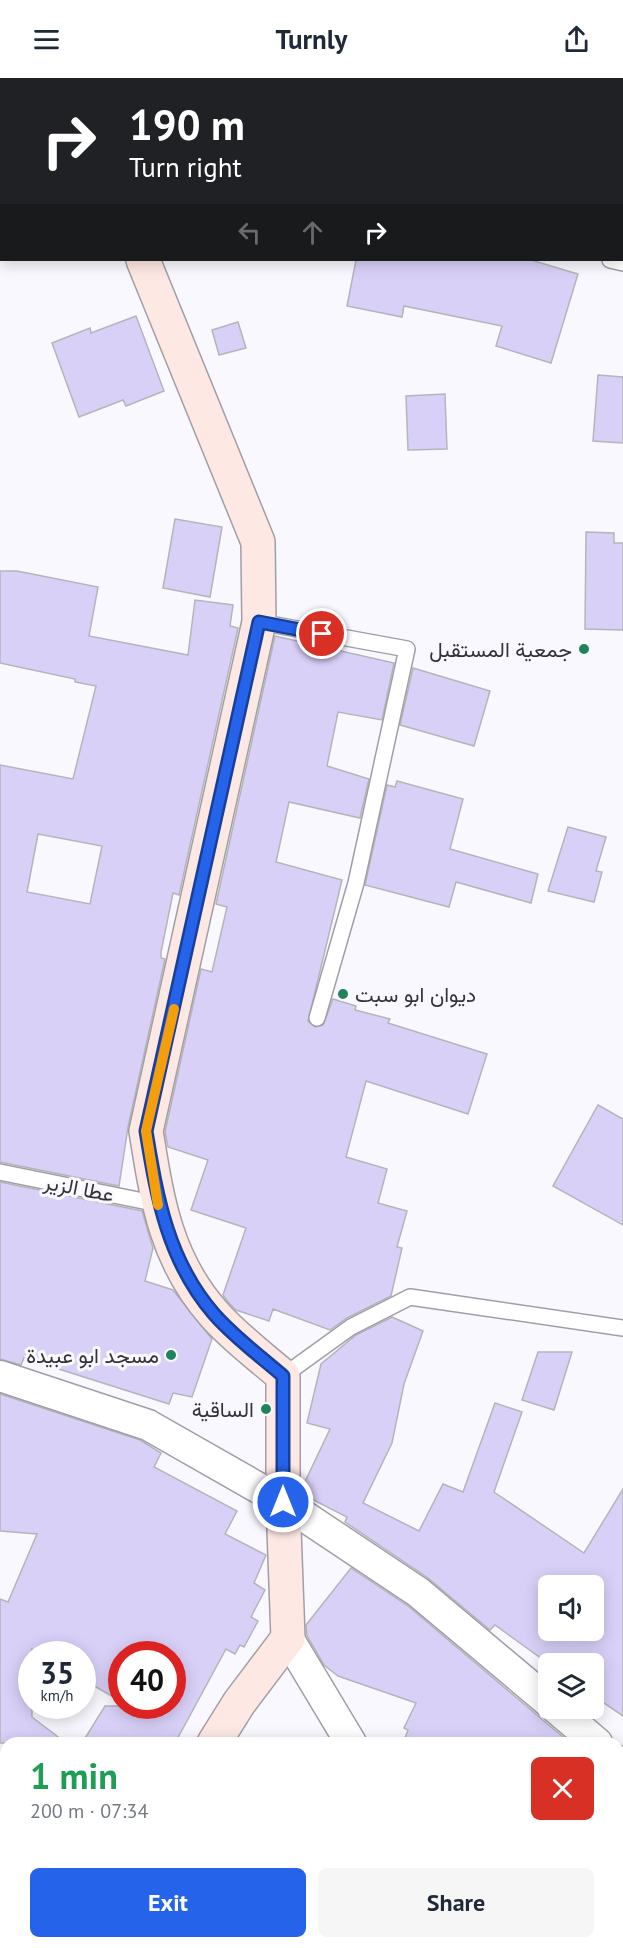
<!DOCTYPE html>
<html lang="en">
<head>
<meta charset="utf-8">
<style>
  body { margin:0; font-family:"PT Sans",Vazirmatn,sans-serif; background:#f6f6f7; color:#1f2937; height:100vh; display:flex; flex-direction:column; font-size:22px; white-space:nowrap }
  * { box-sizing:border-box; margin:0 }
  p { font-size:20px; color:#747a83 }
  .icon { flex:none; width:33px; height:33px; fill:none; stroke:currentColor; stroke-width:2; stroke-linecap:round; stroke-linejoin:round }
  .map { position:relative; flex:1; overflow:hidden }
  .drawer { position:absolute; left:0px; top:1659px; width:624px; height:212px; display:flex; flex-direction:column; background:#fff; border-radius:18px 18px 0 0; box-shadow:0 3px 15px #0003 }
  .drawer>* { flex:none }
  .guide { position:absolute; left:0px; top:0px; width:624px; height:183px; box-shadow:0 3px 15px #0003; background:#202124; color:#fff; overflow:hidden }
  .controls { position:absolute; left:538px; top:1497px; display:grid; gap:12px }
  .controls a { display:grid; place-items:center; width:66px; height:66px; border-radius:9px; background:#fff; box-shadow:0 3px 15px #0003; font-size:30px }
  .speed { position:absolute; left:18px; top:1563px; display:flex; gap:12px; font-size:30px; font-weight:700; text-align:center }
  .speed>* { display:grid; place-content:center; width:78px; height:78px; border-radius:50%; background:#fff; box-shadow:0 3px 15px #0003; line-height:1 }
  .speed small { font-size:15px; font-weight:400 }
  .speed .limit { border:9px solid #d22; background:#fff; color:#111 }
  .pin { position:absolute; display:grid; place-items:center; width:51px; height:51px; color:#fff; margin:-26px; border:3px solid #fff; border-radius:50%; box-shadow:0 2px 6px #0007 }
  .me { position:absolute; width:66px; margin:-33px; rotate:0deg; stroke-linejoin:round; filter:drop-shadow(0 0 4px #0008) }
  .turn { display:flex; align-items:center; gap:21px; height:126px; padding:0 30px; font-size:27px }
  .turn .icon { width:78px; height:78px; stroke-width:2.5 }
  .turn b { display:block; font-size:42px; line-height:51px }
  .lanes { display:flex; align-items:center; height:57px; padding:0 30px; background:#0003; justify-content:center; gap:30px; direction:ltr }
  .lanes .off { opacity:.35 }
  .round { display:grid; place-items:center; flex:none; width:63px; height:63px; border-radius:9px; background:#f6f6f7 }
  .headline { display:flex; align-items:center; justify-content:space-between; height:102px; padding:0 30px }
  h1 { font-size:36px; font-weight:800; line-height:45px; color:#1e9e55 }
  .primary-button { display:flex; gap:12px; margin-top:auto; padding:12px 30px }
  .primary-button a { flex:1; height:69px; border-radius:9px; background:#2563eb; color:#fff; font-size:24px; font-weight:800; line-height:69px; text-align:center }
  .primary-button a+a { background:#f6f6f7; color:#1f2937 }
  header { display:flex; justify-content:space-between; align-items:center; height:78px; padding:0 30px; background:#fff; font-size:27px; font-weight:800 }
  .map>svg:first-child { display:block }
</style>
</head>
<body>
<header><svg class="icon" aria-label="menu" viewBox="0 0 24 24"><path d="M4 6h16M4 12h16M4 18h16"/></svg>Turnly<svg class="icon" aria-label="share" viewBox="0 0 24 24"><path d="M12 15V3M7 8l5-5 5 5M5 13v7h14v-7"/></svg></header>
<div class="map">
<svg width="623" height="1870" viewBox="0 0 623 1870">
  <rect width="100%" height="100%" fill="#f9f8fe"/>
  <g fill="#d9d0f8" stroke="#b5b4bb" stroke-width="1.5" fill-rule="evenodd">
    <path d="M 356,182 L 531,182 L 578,196 L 551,285 L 496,268 L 502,248 L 404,228 L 402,239 L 347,228 Z"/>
    <path d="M 136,238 L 164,313 L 126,328 L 123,322 L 79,339 L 52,265 L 90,250 L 91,255 Z"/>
    <path d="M 238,244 L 246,270 L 219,277 L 212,252 Z"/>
    <path d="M 598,297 L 623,299 L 623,365 L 593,363 Z"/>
    <path d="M 445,316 L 447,371 L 408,372 L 406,318 Z"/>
    <path d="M 175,441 L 222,449 L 210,519 L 163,510 Z"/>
    <path d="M 586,454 L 614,455 L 614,465 L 623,465 L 623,552 L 585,551 Z"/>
    <path d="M 0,493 L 17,493 L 98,509 L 89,558 L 188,577 L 195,522 L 233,527 L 230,548 L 238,550 L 179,817 L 173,815 L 161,874 L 161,880 L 165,881 L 128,1049 L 119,1108 L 0,1084 L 0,687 L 73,701 L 96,608 L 75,604 L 75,601 L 0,585 ZM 38,756 L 102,768 L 90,826 L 27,814 Z"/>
    <path d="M 275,558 L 394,585 L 382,642 L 338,634 L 327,688 L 369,701 L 360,740 L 289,724 L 276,784 L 342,802 L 308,943 L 315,949 L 323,947 L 333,921 L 356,928 L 355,932 L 390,941 L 388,945 L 487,976 L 468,1036 L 366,1003 L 346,1079 L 387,1091 L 378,1125 L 407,1133 L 397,1169 L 402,1170 L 391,1218 L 347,1240 L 330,1252 L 273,1231 L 269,1243 L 236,1232 L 228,1224 L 223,1217 L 246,1150 L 191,1132 L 208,1082 L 168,1069 L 165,1054 L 201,891 L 212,894 L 227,829 L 216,826 Z"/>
    <path d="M 413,590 L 490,613 L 474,668 L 400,647 Z"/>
    <path d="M 397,703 L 463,721 L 450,771 L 538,796 L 531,825 L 456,804 L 449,829 L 365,807 L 387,707 L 395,709 Z"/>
    <path d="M 568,749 L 606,759 L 596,793 L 602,794 L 594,824 L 548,813 Z"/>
    <path d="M 598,1027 L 623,1041 L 623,1147 L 553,1108 Z"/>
    <path d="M 0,1104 L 142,1133 L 153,1170 L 145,1203 L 173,1212 L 212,1261 L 192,1319 L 173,1315 L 169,1326 L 24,1280 L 21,1287 L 0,1281 Z"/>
    <path d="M 392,1239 L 423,1253 L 404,1306 L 392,1365 L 363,1425 L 419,1453 L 443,1406 L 463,1414 L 495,1325 L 522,1334 L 494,1414 L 584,1475 L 623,1411 L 623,1638 L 594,1618 L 594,1586 L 549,1586 L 495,1547 L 490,1552 L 428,1500 L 345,1444 L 347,1439 L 302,1416 L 302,1410 L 330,1351 L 307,1345 L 321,1286 L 356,1257 ZM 549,1508 L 594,1508 L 594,1552 L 549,1552 Z"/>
    <path d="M 538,1274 L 572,1274 L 554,1332 L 522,1322 Z"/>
    <path d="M 0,1316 L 140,1362 L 161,1375 L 154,1389 L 237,1433 L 225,1456 L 266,1477 L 254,1505 L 265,1512 L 251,1539 L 258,1543 L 244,1569 L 240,1567 L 235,1576 L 226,1571 L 175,1665 L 82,1665 L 105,1628 L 172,1628 L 172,1576 L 122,1576 L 122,1624 L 82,1601 L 82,1576 L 41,1576 L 32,1571 L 32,1639 L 66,1665 L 0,1665 L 0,1521 L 8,1524 L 37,1456 L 0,1453 Z"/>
    <path d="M 351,1490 L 408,1528 L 570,1665 L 403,1665 L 408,1652 L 404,1650 L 416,1625 L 338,1598 L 324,1587 L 307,1558 L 306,1547 Z"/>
  </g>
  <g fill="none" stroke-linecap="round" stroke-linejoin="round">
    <g stroke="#a09fa6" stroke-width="18">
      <g id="lane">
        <path d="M 622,135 L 623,133"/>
        <path d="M 610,182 L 623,185"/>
        <path d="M 259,544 L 407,571 L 356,805 L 317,940"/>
        <path d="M 0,1094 L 158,1126"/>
        <path d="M 283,1298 L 351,1249 L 410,1219 L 623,1250"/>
      </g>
    </g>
    <g stroke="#a09fa6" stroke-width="33">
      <g id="street">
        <path d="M 133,2 L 133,0"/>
        <path d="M 379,2 L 379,0"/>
        <path d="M 0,1298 L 148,1347 L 283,1424 L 418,1514 L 549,1624"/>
        <path d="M 288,1560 L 351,1665"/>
        <path d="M 556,1630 L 597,1665"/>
        <path d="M 618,1683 L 623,1687"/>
        <path d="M 391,1864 L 393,1870"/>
      </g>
    </g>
    <g stroke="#a09fa6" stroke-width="36">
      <g id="secondary">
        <path d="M 42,0 L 43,2"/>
        <path d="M 143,182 L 258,464 L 259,544 L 146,1053 C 157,1122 166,1182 214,1236 C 234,1259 260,1278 283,1298 L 283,1424 L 288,1560 L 239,1625 L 214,1665"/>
        <path d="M 86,1870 L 89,1864"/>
      </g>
    </g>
    <use href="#lane" stroke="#fff" stroke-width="15"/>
    <use href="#street" stroke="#fff" stroke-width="30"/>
    <use href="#secondary" stroke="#fee8e3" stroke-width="33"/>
  </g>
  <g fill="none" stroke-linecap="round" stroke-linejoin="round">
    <g stroke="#184099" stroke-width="15">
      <path id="route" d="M 283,1424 L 283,1298 C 260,1278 234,1259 214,1236 C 168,1183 157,1120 146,1053 L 259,544 L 322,556"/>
    </g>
    <use href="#route" stroke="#2563eb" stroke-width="10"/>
    <path stroke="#f59e0b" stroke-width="10" d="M 158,1127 L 146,1053 L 174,931"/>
  </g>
  <g fill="#1f835d" stroke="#f9f8fe" stroke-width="2">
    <circle cx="584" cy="571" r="6"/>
    <circle cx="343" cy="916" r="6"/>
    <circle cx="171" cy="1277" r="6"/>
    <circle cx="266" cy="1331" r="6"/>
  </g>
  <g text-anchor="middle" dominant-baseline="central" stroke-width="6" stroke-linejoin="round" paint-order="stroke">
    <g font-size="21" fill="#333236" stroke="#f9f8fe" text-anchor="end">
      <text x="572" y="571">جمعية المستقبل</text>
      <text x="355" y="916" text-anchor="start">ديوان ابو سبت</text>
      <text x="159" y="1277">مسجد ابو عبيدة</text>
      <text x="254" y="1331">الساقية</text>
    </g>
    <g font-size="21" fill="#333236" stroke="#f9f8fe">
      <text transform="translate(79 1110) rotate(11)">عطا الزير</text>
    </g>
  </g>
</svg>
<div class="controls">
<a><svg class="icon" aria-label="sound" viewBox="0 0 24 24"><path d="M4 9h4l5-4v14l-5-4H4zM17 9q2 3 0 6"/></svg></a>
<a><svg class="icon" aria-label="layers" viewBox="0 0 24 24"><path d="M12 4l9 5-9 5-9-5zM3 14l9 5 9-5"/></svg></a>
</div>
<div class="speed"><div>35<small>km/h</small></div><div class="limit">40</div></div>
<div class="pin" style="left:322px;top:556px;background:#d93025"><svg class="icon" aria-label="arrive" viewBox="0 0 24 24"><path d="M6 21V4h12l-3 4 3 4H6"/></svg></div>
<svg class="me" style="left:283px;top:1424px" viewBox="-20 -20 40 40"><circle r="17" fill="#2563eb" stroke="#fff" stroke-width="3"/><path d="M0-11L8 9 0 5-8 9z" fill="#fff"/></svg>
<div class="guide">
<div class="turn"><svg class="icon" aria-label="right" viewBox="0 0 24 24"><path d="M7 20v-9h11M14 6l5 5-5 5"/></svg><div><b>190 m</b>Turn right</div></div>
<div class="lanes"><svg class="icon off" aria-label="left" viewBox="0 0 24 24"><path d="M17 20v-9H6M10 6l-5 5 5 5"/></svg><svg class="icon off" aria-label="ahead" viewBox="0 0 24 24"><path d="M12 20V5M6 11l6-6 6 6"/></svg><svg class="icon" aria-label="right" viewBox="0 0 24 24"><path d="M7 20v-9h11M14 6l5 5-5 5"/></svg></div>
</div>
<section class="drawer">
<div class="headline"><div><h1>1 min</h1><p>200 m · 07:34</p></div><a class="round" style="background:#d93025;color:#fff"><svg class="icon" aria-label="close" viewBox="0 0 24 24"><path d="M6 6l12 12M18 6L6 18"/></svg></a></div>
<div class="primary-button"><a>Exit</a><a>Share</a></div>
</section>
</div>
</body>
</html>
